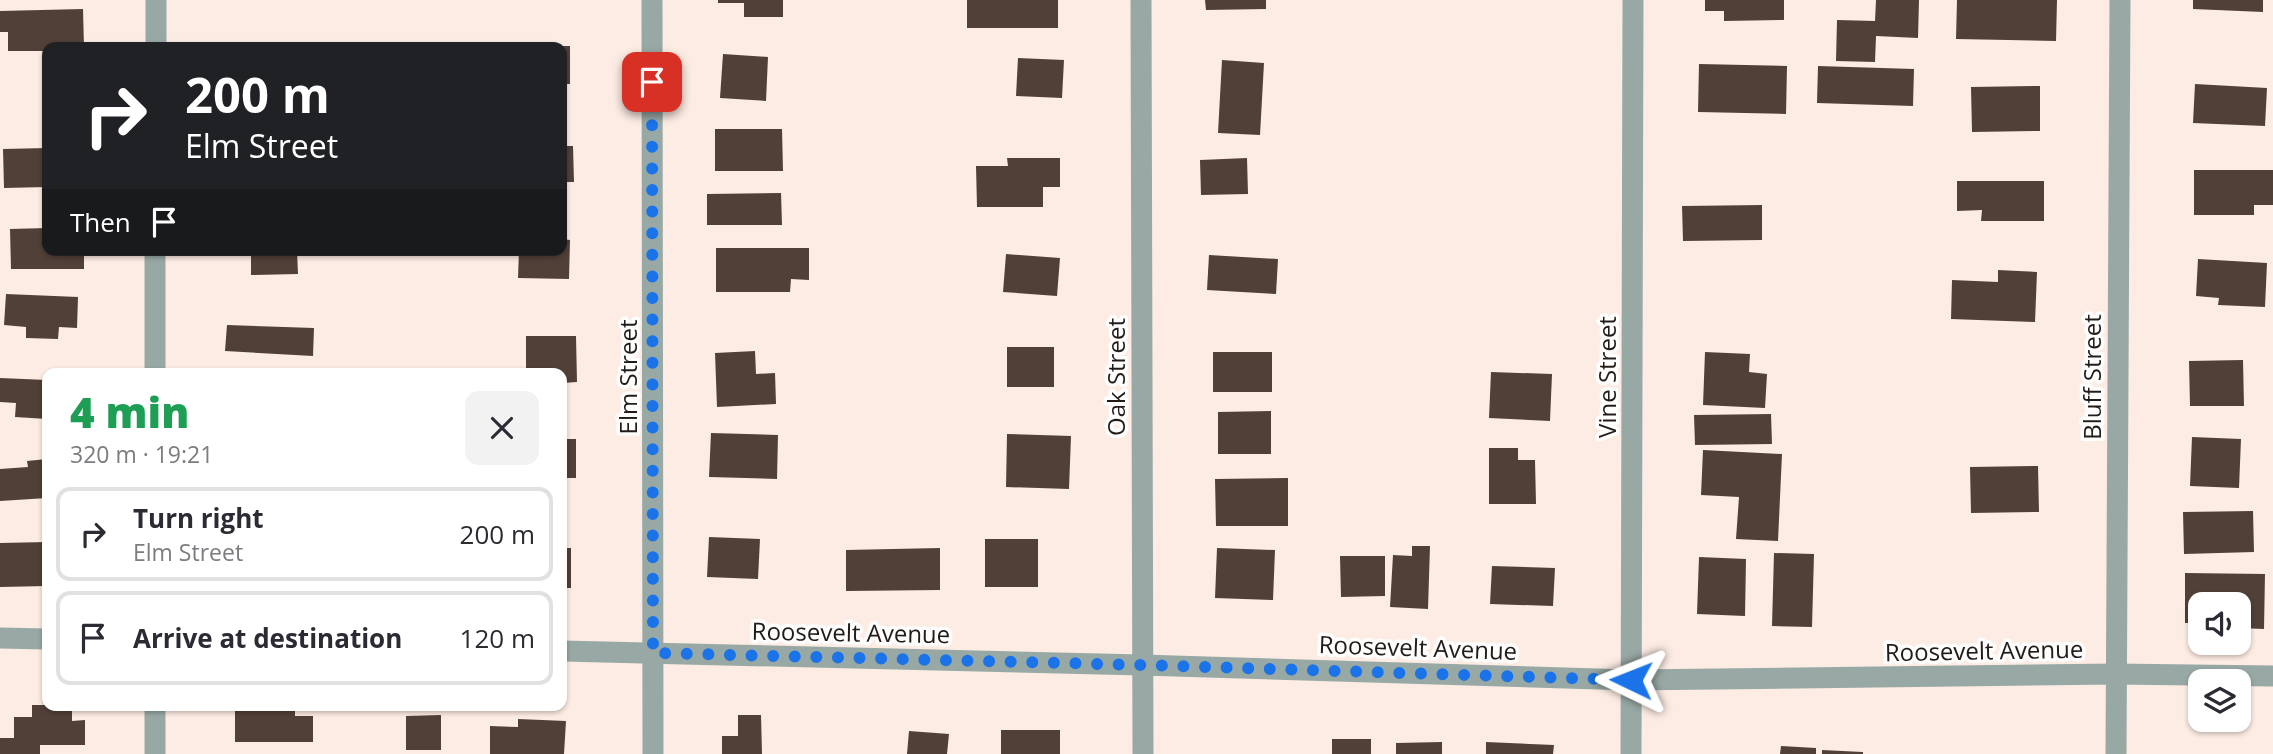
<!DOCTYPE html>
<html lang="en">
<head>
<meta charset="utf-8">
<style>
  body { margin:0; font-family:"Open Sans",sans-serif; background:#f2f2f3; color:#2b2b33; height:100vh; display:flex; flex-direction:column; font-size:26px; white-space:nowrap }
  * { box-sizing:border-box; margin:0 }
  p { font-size:23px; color:#7c7c81 }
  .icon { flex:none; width:38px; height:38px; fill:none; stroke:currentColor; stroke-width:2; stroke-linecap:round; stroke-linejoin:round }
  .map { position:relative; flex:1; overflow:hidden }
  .drawer { position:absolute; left:42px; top:368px; width:525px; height:343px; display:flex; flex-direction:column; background:#fff; border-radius:14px; box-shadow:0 2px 5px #0004 }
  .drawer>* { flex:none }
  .banner { position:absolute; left:42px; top:42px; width:525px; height:214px; border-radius:14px; box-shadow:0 2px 5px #0004; background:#202124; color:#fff; overflow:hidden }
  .buttons { position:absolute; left:2188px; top:592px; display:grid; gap:14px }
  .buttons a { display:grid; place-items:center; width:63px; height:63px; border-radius:14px; background:#fff; box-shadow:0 2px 5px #0004; font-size:35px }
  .pin { position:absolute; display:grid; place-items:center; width:60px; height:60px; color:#fff; margin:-30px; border-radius:14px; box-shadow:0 4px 10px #0006 }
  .me { position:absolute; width:77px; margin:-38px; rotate:272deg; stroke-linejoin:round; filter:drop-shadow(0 0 5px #0008) }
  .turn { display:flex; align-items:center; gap:24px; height:147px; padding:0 28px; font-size:32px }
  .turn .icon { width:91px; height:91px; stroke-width:2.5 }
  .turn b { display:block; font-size:49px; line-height:60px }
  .then { display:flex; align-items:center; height:66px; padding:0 28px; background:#0003; gap:14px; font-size:26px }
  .round { display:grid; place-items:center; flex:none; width:74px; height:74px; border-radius:14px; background:#f2f2f3 }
  .headline { display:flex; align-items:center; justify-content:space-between; height:119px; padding:0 28px }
  h1 { font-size:42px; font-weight:800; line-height:52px; color:#1e9e55 }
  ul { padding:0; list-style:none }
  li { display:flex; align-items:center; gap:21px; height:94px; margin:0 14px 10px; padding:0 14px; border:4px solid #e1e1e2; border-radius:14px }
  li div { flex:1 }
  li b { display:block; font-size:26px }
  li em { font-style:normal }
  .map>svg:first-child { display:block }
</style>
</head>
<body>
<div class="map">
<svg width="2273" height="754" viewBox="0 0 2273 754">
  <rect width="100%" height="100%" fill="#fdece3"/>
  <g fill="#514037">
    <path d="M 718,0 L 783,0 L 783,17 L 744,17 L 744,3 L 718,3 Z"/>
    <rect x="967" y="0" width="91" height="28"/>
    <path d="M 1205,0 L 1266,0 L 1266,9 L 1206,10 Z"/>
    <path d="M 1705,0 L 1784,0 L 1784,20 L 1724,21 L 1724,11 L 1705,11 Z"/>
    <path d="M 1876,0 L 1919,0 L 1918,38 L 1876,36 L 1875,62 L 1836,61 L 1837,20 L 1875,21 Z"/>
    <path d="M 1957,0 L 2057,0 L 2056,41 L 1956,39 Z"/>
    <path d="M 2193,0 L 2263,0 L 2263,12 L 2193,9 Z"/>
    <path d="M 83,9 L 84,47 L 47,47 L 47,51 L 8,51 L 8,32 L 0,32 L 0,11 Z"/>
    <rect x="562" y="46" width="8" height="38"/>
    <path d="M 723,54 L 768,57 L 766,101 L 720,98 Z"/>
    <path d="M 1018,58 L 1064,60 L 1062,98 L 1016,96 Z"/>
    <path d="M 1222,60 L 1264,63 L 1260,135 L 1218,133 Z"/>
    <path d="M 1699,64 L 1787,66 L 1786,114 L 1698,112 Z"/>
    <path d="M 1818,66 L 1914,69 L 1913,106 L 1817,103 Z"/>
    <path d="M 2195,84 L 2267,88 L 2265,126 L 2193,123 Z"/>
    <path d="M 2040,86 L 2040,131 L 1972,132 L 1971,87 Z"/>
    <path d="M 715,129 L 782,129 L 783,171 L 715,171 Z"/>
    <path d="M 562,146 L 573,146 L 574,182 L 562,182 Z"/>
    <path d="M 47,148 L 47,187 L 4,188 L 3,149 Z"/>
    <path d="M 1007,158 L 1060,158 L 1060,187 L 1043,187 L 1043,207 L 977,207 L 976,166 L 1008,166 Z"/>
    <path d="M 1247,158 L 1248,194 L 1201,195 L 1200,160 Z"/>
    <path d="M 2194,170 L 2273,170 L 2273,205 L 2254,205 L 2254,215 L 2194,215 Z"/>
    <path d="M 1957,181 L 2044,181 L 2044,221 L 1981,221 L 1982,210 L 1957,211 Z"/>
    <path d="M 781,193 L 782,225 L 707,225 L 707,194 Z"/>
    <path d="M 1762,205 L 1762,240 L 1683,241 L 1682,206 Z"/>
    <path d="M 47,228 L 47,250 L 84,250 L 84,269 L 11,269 L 10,229 Z"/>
    <path d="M 562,239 L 570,240 L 569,279 L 518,278 L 519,250 L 562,250 Z"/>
    <path d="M 716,248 L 809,248 L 809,280 L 791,279 L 790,292 L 716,292 Z"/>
    <path d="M 251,250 L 297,250 L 298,274 L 251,275 Z"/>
    <path d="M 1006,254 L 1060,258 L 1057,296 L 1003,292 Z"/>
    <path d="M 1209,255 L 1278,259 L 1276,294 L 1207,290 Z"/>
    <path d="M 2198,259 L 2267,263 L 2265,307 L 2218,305 L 2219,298 L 2196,296 Z"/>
    <path d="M 1998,270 L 2037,272 L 2035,322 L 1951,319 L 1952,280 L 1998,282 Z"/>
    <path d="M 6,294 L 78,297 L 77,328 L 59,327 L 58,339 L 26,338 L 26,327 L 4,325 Z"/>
    <path d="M 227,325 L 314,328 L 313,356 L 225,351 Z"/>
    <path d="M 526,336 L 576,336 L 577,382 L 562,383 L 562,373 L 526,373 Z"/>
    <rect x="1007" y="347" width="47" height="40"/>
    <path d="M 755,351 L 756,374 L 775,373 L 776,404 L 717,407 L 715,353 Z"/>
    <rect x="1213" y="352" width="59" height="40"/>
    <path d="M 1705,352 L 1750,354 L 1749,372 L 1767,374 L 1765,408 L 1703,405 Z"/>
    <path d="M 2243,360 L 2244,406 L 2190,406 L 2189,361 Z"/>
    <path d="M 1491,372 L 1552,374 L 1550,421 L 1489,418 Z"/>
    <path d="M 0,378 L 47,380 L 47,419 L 15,417 L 16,403 L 0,402 Z"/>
    <path d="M 1271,411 L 1271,454 L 1218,454 L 1218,412 Z"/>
    <path d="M 1771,414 L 1772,444 L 1695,445 L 1694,415 Z"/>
    <path d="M 711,433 L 778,435 L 777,479 L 709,477 Z"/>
    <path d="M 1007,434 L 1071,436 L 1069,489 L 1006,487 Z"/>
    <path d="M 2192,437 L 2241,439 L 2239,488 L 2190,486 Z"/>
    <rect x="562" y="439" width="14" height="39"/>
    <path d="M 1489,448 L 1518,448 L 1518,460 L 1535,460 L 1536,504 L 1489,504 Z"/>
    <path d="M 1703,450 L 1782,454 L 1778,541 L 1736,539 L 1739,497 L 1701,495 Z"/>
    <path d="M 47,459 L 47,498 L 0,501 L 0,469 L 28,467 L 27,461 Z"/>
    <path d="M 2038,466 L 2039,512 L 1971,513 L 1970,467 Z"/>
    <path d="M 1288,478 L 1288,526 L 1216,526 L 1215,479 Z"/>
    <path d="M 2253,511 L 2254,552 L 2184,554 L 2183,512 Z"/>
    <path d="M 709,537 L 760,539 L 758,579 L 707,577 Z"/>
    <rect x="985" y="539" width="53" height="48"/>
    <path d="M 47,542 L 47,586 L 0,587 L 0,543 Z"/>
    <path d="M 1412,546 L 1430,546 L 1428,609 L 1390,607 L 1393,555 L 1412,556 Z"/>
    <rect x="562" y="548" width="9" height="40"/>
    <path d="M 940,548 L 940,590 L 846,591 L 846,550 Z"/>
    <path d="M 1217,548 L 1275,550 L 1273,600 L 1215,598 Z"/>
    <path d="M 1774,553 L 1814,554 L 1812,627 L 1772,626 Z"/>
    <path d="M 1340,556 L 1385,556 L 1385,596 L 1341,597 Z"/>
    <path d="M 1699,557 L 1746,559 L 1745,616 L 1697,614 Z"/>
    <path d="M 1492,566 L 1555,568 L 1553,606 L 1490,604 Z"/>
    <path d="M 2185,573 L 2265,574 L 2264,629 L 2238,628 L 2238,604 L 2200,604 L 2200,623 L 2185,623 Z"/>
    <path d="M 32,705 L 72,705 L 72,721 L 85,720 L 85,745 L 40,745 L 40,754 L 0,754 L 0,738 L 14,738 L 14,717 L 32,717 Z"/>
    <path d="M 235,708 L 295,708 L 295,716 L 313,716 L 313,742 L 235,742 Z"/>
    <path d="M 441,715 L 441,750 L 406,750 L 406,716 Z"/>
    <path d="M 738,715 L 761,715 L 762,754 L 722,754 L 722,736 L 738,736 Z"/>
    <path d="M 518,719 L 566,721 L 564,754 L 490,754 L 490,726 L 518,727 Z"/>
    <rect x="1001" y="730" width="59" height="24"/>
    <path d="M 909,731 L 949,734 L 947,754 L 907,754 Z"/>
    <rect x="1332" y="739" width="39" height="15"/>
    <path d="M 1442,742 L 1442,754 L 1396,754 L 1396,743 Z"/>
    <path d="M 1486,742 L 1554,745 L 1553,754 L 1486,754 Z"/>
    <path d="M 1781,746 L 1816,748 L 1816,754 L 1780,754 Z"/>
    <path d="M 1822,750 L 1863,752 L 1863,754 L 1822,754 Z"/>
  </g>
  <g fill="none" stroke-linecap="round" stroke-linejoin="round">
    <g stroke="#98a9a5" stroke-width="21">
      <path d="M 652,0 L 653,754"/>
      <path d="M 1141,0 L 1143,754"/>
      <path d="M 156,47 L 156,0"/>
      <path d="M 155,373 L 155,250"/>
      <path d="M 0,638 L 47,639"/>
      <path d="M 562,651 L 1142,665 L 1631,680 L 2115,674 L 2273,676"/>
      <path d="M 155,705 L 155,754"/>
      <path d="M 1631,754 L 1633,0"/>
      <path d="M 2116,754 L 2120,0"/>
    </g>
  </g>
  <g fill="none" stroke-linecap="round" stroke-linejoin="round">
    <path stroke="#1a73e8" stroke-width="12" stroke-dasharray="0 21.6" d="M 652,82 L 653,653 L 1142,665 L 1631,680"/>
  </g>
  <g text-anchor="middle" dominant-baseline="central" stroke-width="7" stroke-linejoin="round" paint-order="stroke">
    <g font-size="24" fill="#221b17" stroke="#fdfdfd">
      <text transform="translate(627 377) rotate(-90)">Elm Street</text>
      <text transform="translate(1115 377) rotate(-90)">Oak Street</text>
      <text transform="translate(1606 377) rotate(-90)">Vine Street</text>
      <text transform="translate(2091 377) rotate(-90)">Bluff Street</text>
      <text transform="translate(851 632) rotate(1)">Roosevelt Avenue</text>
      <text transform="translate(1418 647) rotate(2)">Roosevelt Avenue</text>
      <text transform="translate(1984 650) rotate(-1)">Roosevelt Avenue</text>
    </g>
  </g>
</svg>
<div class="buttons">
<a><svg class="icon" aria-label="sound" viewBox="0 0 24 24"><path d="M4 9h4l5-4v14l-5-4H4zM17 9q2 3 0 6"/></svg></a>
<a><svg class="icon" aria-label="layers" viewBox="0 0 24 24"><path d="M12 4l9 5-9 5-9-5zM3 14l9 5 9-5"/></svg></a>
</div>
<div class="pin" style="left:652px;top:82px;background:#d93025"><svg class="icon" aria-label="arrive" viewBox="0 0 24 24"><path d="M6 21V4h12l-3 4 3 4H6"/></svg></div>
<svg class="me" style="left:1631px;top:680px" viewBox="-20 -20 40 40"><path d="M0-17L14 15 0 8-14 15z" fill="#1a73e8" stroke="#fff" stroke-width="4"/></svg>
<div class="banner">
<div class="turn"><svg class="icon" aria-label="right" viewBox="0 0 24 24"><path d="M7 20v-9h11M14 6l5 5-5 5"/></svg><div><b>200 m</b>Elm Street</div></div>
<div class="then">Then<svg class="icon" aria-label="arrive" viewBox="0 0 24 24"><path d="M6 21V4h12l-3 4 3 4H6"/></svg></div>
</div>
<section class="drawer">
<div class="headline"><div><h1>4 min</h1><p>320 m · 19:21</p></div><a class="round"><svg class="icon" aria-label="close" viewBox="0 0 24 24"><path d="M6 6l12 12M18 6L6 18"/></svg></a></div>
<ul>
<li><svg class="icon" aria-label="right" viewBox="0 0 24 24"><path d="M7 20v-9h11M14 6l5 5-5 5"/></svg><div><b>Turn right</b><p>Elm Street</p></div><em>200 m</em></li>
<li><svg class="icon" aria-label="arrive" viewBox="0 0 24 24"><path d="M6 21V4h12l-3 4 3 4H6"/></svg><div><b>Arrive at destination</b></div><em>120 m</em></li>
</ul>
</section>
</div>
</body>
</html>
